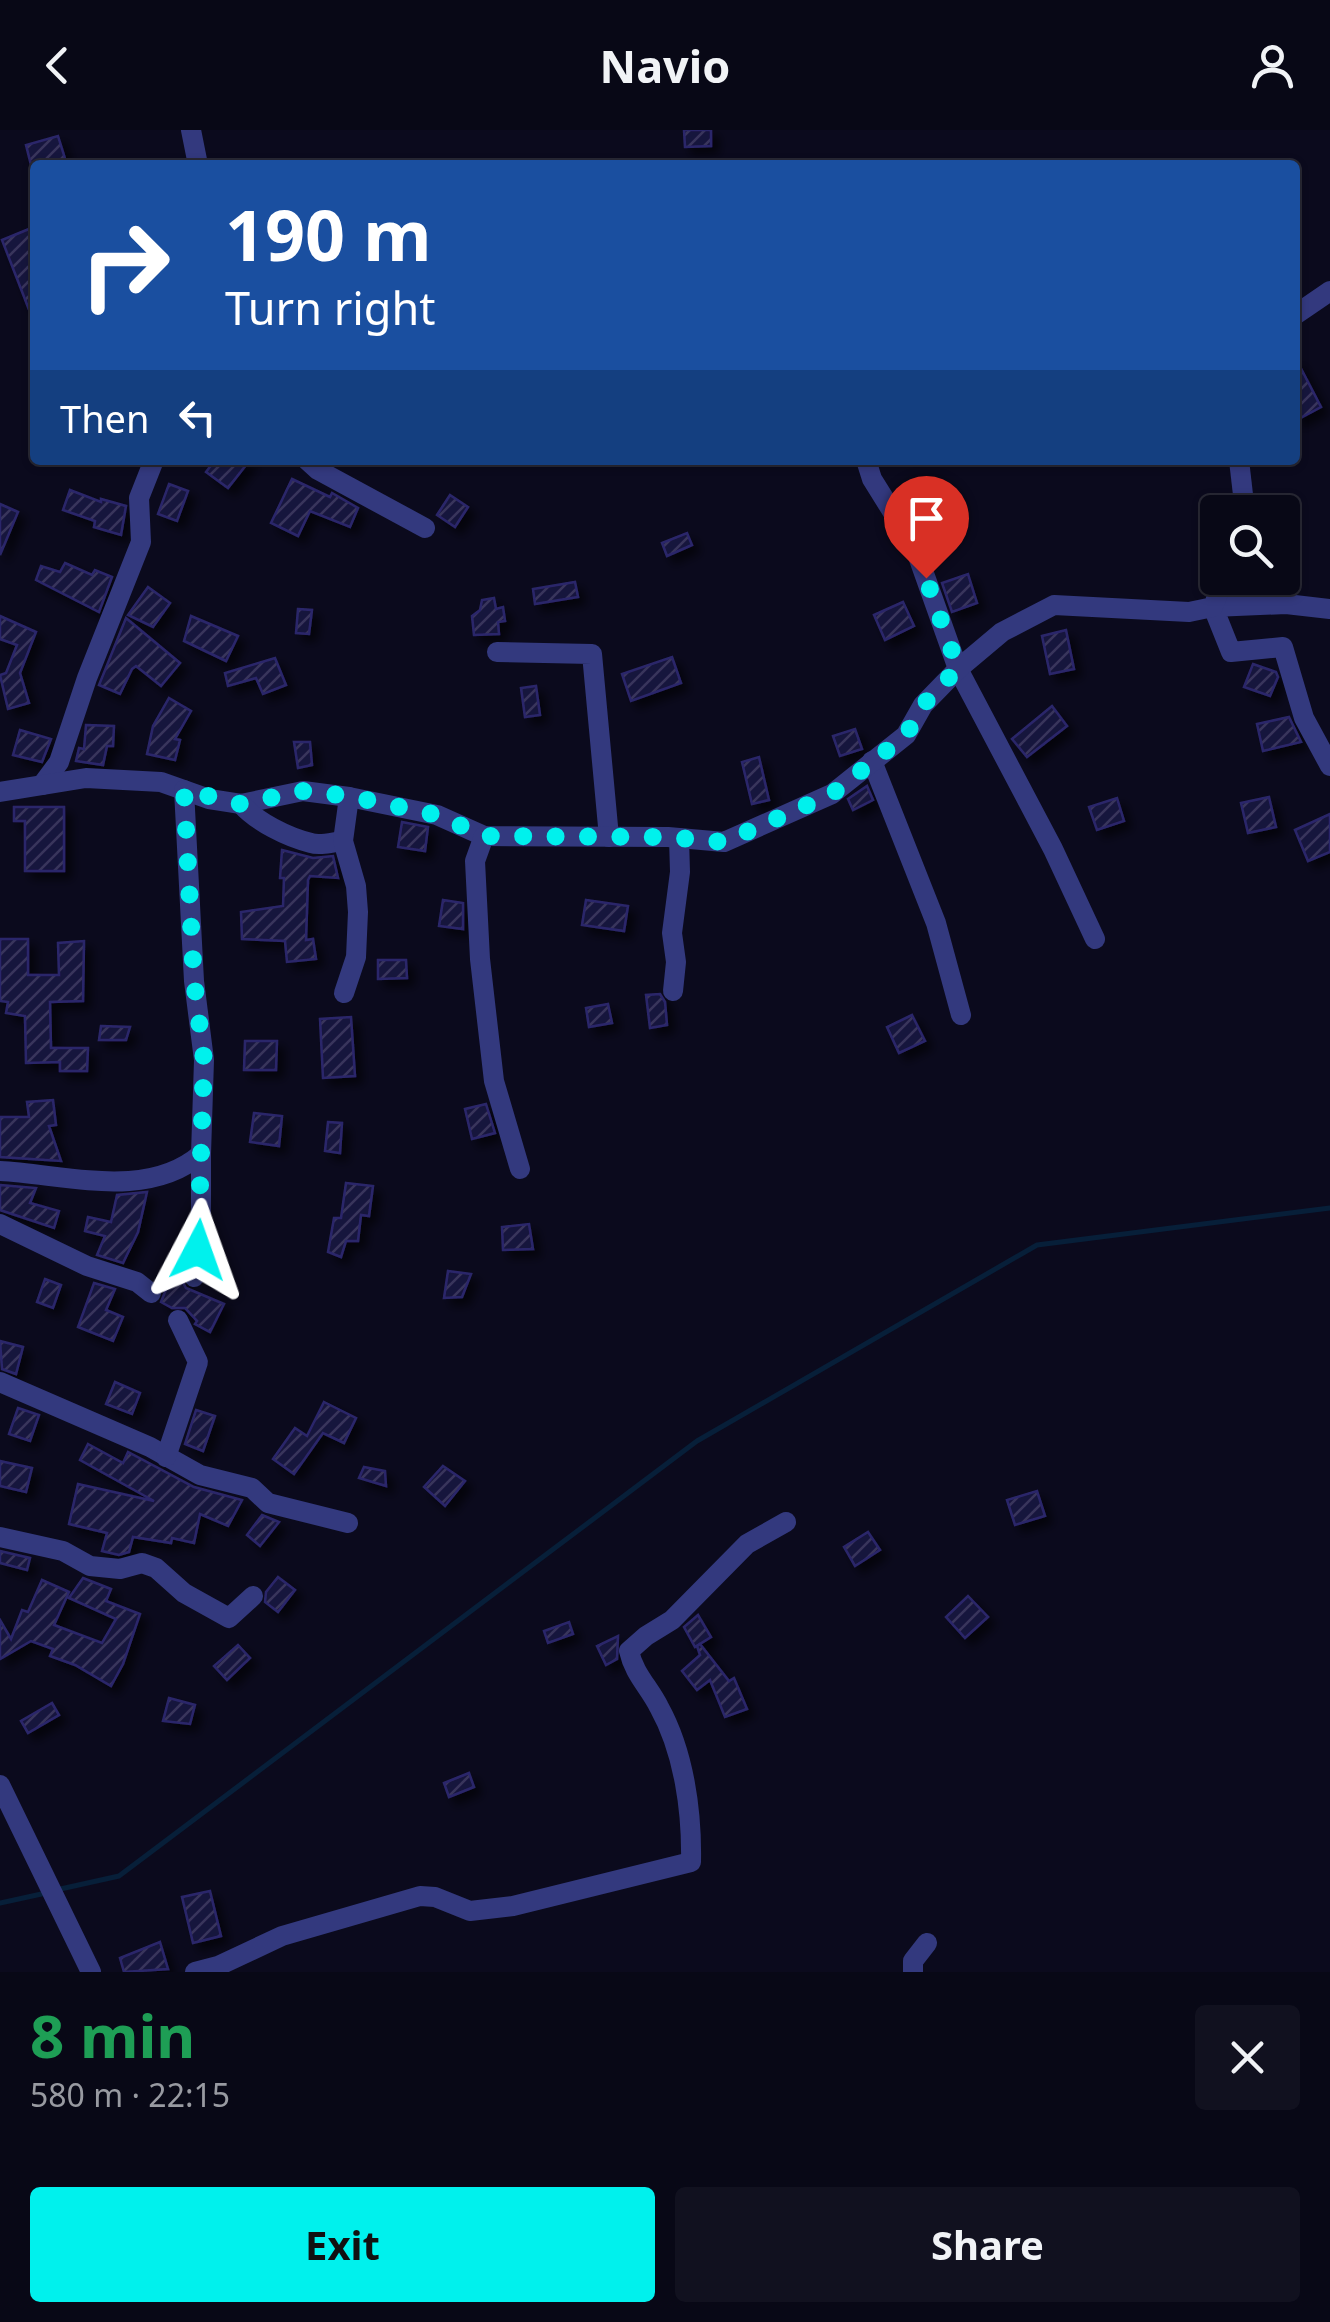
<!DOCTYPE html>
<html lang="en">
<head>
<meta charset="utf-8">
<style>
  body { margin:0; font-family:"Noto Sans",sans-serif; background:#11111f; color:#f1f3f6; height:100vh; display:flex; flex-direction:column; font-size:38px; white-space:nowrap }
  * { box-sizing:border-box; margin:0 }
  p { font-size:32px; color:#989aa1 }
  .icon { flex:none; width:55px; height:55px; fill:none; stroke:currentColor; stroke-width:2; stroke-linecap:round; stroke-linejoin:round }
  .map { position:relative; height:1842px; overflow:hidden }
  .sheet { display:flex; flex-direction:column; background:#080816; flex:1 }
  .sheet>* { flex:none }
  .guide { position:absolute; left:30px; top:30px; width:1270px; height:305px; border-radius:10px; box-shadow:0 2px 8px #0004,0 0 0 2px #292935; background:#1a4fa0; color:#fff; overflow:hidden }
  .fabs { position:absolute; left:1200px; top:365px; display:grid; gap:20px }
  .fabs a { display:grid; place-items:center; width:100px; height:100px; border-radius:10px; background:#080816; box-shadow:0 2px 8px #0004,0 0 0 2px #292935; font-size:50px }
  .pin { position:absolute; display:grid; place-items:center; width:85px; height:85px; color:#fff; margin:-102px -42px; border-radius:50% 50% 50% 0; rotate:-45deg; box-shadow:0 0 10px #0007 }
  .pin .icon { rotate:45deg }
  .me { position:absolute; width:110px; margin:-55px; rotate:4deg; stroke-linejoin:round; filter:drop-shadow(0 0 8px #0008) }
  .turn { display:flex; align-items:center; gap:35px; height:210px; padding:0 30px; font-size:45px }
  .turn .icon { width:130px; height:130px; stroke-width:2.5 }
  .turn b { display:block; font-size:70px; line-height:85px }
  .then { display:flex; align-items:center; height:95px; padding:0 30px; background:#0003; gap:20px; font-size:38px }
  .round { display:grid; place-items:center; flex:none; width:105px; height:105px; border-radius:10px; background:#11111f }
  .summary { display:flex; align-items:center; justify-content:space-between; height:170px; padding:0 30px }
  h1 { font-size:60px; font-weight:700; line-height:75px; color:#1e9e55 }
  .primary-button { display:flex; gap:20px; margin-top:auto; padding:20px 30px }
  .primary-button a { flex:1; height:115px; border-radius:10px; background:#00f1ed; color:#111; font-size:40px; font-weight:700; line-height:115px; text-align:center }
  .primary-button a+a { background:#11111f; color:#f1f3f6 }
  header { display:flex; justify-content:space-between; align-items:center; height:130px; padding:0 30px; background:#080816; font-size:45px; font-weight:700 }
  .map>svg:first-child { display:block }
</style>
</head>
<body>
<header><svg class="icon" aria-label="back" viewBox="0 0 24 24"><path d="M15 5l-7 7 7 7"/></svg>Navio<svg class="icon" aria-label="person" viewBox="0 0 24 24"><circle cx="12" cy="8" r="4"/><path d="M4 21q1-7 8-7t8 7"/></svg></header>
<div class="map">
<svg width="1330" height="1842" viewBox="0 0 1330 1842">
  <defs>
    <pattern id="building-hatch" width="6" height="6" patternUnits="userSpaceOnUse" patternTransform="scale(2.5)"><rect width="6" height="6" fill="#19163e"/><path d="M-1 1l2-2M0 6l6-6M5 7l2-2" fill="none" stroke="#39365b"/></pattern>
    <filter id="shadow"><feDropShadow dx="7" dy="7" stdDeviation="5" flood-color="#0009"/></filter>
  </defs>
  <rect width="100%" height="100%" fill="#0b0a1d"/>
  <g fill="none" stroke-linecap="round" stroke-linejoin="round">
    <g stroke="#071f39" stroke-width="5">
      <path d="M 56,1760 L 119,1746 L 697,1311 L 1037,1115 L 1330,1078"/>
      <path d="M 0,1773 L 46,1763"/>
    </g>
  </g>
  <g fill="url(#building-hatch)" stroke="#2c276b" stroke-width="2.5" filter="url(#shadow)">
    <path d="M 684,0 L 711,0 L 711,16 L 685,17 Z"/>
    <path d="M 58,6 L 67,35 L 31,35 L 26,15 Z"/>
    <path d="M 29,99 L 35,114 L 35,129 L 30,131 L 35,145 L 33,190 L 2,110 Z"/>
    <path d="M 1295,227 L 1321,277 L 1295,291 Z"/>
    <path d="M 215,330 L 250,330 L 228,358 L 206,342 Z"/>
    <path d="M 292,349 L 330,367 L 332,363 L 358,378 L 350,397 L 310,381 L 298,406 L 271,393 Z"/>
    <path d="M 169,354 L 188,361 L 177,391 L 158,384 Z"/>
    <path d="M 70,360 L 101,372 L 101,369 L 126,376 L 121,405 L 94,397 L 95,391 L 63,380 Z"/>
    <path d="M 450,365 L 468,377 L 455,397 L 437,385 Z"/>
    <path d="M 0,374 L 18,382 L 0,425 Z"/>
    <path d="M 687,403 L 692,415 L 667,426 L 662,413 Z"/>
    <path d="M 65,433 L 92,445 L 95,440 L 112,447 L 99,482 L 36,450 L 41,436 L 60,442 Z"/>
    <path d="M 968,444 L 977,473 L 952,482 L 942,453 Z"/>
    <path d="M 575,452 L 578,467 L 535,474 L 533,459 Z"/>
    <path d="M 148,457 L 170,473 L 153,497 L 128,485 Z"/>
    <path d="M 494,468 L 496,479 L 503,477 L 505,491 L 498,492 L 499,504 L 474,505 L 472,486 L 480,480 L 482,470 Z"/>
    <path d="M 903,472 L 914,496 L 885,510 L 874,485 Z"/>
    <path d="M 298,479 L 312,480 L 309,504 L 296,503 Z"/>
    <path d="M 0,486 L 36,502 L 20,543 L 29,573 L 8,579 L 0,545 L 6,543 L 17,515 L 0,509 Z"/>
    <path d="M 191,486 L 238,506 L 226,531 L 184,511 Z"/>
    <path d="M 126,488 L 180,533 L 161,556 L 136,536 L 132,539 L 120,564 L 99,555 Z"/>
    <path d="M 1066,500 L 1074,539 L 1050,544 L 1042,506 Z"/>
    <path d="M 672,527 L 681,553 L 631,571 L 622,544 Z"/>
    <path d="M 275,528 L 286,555 L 263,564 L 256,548 L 228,556 L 225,543 Z"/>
    <path d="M 1253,534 L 1276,542 L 1278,547 L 1270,566 L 1244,557 Z"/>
    <path d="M 536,556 L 540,585 L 525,587 L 521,558 Z"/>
    <path d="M 169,568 L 191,581 L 175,609 L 180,610 L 175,630 L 147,624 L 153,596 Z"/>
    <path d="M 1052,576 L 1067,596 L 1027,627 L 1012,609 Z"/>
    <path d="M 1289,587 L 1301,612 L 1263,621 L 1257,594 Z"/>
    <path d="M 86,595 L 114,596 L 113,616 L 107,616 L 103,635 L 76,631 L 79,618 L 84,619 Z"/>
    <path d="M 855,599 L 862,619 L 840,626 L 833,606 Z"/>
    <path d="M 20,600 L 51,609 L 42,632 L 13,625 Z"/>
    <path d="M 294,612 L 310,612 L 312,635 L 298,638 Z"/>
    <path d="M 759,627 L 769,670 L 752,674 L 742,632 Z"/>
    <path d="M 867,656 L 873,670 L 853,680 L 848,669 Z"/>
    <path d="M 1269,667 L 1276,697 L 1248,703 L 1241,673 Z"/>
    <path d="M 1117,668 L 1124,691 L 1097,700 L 1089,677 Z"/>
    <path d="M 14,677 L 64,677 L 64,741 L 25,741 L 25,691 L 14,691 Z"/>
    <path d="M 1330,684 L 1330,722 L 1308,731 L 1295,700 Z"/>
    <path d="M 402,692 L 428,697 L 425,721 L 398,717 Z"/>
    <path d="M 282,720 L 313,728 L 333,726 L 338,748 L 310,746 L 308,750 L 306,810 L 313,809 L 316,829 L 287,832 L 285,811 L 242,809 L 241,782 L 283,776 L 284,748 L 280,748 Z"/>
    <path d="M 443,770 L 463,773 L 463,799 L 439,796 Z"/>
    <path d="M 586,770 L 628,776 L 624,801 L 582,795 Z"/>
    <path d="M 0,809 L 28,809 L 28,845 L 59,845 L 58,813 L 84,811 L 83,871 L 50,872 L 51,918 L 88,918 L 87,941 L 60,941 L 60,932 L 26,933 L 25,886 L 6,883 L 8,872 L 0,871 Z"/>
    <path d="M 378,830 L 406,830 L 407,848 L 378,849 Z"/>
    <path d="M 660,864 L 665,872 L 667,895 L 650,898 L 646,865 Z"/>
    <path d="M 608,874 L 612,893 L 589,897 L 586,878 Z"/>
    <path d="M 912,885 L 925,911 L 899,923 L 887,897 Z"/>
    <path d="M 351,887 L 355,946 L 323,948 L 320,889 Z"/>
    <path d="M 101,896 L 130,897 L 126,910 L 99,910 Z"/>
    <path d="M 245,911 L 277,911 L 276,940 L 244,940 Z"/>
    <path d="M 53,970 L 56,995 L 49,996 L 61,1031 L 0,1027 L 0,987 L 29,987 L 27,972 Z"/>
    <path d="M 486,974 L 495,1003 L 472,1009 L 465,979 Z"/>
    <path d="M 254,983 L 282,986 L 279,1016 L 250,1012 Z"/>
    <path d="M 328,992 L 342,993 L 340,1023 L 325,1021 Z"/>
    <path d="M 346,1053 L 373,1056 L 369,1086 L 361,1085 L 358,1111 L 346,1111 L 341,1127 L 328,1122 L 334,1088 L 341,1088 Z"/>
    <path d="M 0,1055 L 36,1058 L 30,1073 L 59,1081 L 54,1098 L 0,1080 Z"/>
    <path d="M 147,1062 L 138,1102 L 123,1133 L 97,1125 L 105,1106 L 85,1101 L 88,1087 L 111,1092 L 117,1065 Z"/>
    <path d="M 529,1094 L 533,1119 L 503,1120 L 502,1097 Z"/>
    <path d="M 448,1141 L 471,1144 L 462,1167 L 444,1168 Z"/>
    <path d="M 172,1144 L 181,1149 L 186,1158 L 224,1174 L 210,1202 L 195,1194 L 197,1191 L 185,1178 L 172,1178 L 161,1172 Z"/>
    <path d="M 45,1149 L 61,1155 L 53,1178 L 37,1172 Z"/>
    <path d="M 94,1153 L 115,1159 L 106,1180 L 123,1187 L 113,1211 L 78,1197 Z"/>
    <path d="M 0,1211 L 23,1217 L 16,1244 L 2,1239 Z"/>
    <path d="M 115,1252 L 140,1263 L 132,1284 L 106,1274 Z"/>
    <path d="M 324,1272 L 356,1288 L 344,1313 L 323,1303 L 294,1344 L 273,1329 L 295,1298 L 307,1306 Z"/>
    <path d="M 18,1278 L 39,1285 L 30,1311 L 9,1304 Z"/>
    <path d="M 196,1280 L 215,1286 L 203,1321 L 185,1314 Z"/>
    <path d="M 88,1314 L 123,1333 L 128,1322 L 194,1357 L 242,1370 L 228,1396 L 200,1384 L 194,1413 L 172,1408 L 171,1413 L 133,1407 L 129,1422 L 119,1425 L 102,1421 L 107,1403 L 69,1394 L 78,1354 L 154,1371 L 80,1330 Z"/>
    <path d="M 0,1331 L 32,1338 L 26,1362 L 0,1356 Z"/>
    <path d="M 443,1336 L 465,1351 L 445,1376 L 424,1357 Z"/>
    <path d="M 364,1337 L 385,1341 L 386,1356 L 359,1348 Z"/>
    <path d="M 1037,1361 L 1045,1386 L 1015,1395 L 1007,1370 Z"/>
    <path d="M 262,1385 L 279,1392 L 260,1416 L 247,1405 Z"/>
    <path d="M 868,1402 L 880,1420 L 855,1436 L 844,1417 Z"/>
    <path d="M 0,1421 L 30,1428 L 27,1440 L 0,1433 Z"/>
    <path d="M 278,1447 L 295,1460 L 278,1482 L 265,1472 L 266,1462 Z"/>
    <path d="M 83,1448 L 111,1459 L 106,1471 L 140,1484 L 123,1534 L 111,1556 L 75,1535 L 50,1526 L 53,1519 L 31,1511 L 0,1529 L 0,1490 L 11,1509 L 22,1480 L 28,1482 L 42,1450 L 69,1462 L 54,1495 L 102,1513 L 116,1489 L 69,1468 Z"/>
    <path d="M 968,1466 L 988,1487 L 965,1508 L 946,1487 Z"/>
    <path d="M 698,1485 L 711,1507 L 695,1517 L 684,1497 Z"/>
    <path d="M 569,1492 L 573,1504 L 548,1513 L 544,1501 Z"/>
    <path d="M 618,1506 L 617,1529 L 606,1535 L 597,1516 Z"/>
    <path d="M 700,1514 L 729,1551 L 734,1548 L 747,1579 L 725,1587 L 710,1550 L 697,1560 L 682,1541 L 700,1525 L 697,1516 Z"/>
    <path d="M 238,1515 L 250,1528 L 227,1550 L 214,1536 Z"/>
    <path d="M 169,1568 L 195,1575 L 190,1594 L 163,1591 Z"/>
    <path d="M 52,1573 L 59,1585 L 28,1603 L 21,1591 Z"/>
    <path d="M 469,1643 L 474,1657 L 449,1667 L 444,1653 Z"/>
    <path d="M 210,1761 L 221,1806 L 193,1813 L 182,1767 Z"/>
    <path d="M 160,1812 L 168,1839 L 124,1842 L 120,1828 Z"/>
  </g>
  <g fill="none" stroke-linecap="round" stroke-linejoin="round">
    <g stroke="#33397e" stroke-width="20">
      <path d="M 191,0 L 198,35"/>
      <path d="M 1295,185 L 1330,161"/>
      <path d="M 307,330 L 318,340 L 425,398"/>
      <path d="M 866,330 L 872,349 L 915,418 L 958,539 L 1053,719 L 1095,809"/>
      <path d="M 1239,330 L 1245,382"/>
      <path d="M 1330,479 L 1286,474 L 1213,477 L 1231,522 L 1283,517 L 1304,588 L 1330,636"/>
      <path d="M 497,522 L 592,524 L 609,707"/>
      <path d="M 872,631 L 936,793 L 961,885"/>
      <path d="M 42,655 L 59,632 L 87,548 L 141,412 L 139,368 L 154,330"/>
      <path d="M 0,662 L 86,648 L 161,652 L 209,669 L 241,674 L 303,661 L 349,667 L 437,685 L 484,706 L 668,707 L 724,712 L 832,664 L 906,605 L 923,575 L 958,539 L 1002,502 L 1054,475 L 1189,482 L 1213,477 L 1224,448"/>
      <path d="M 241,674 C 257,692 287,707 311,713 C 320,716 333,712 343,711"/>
      <path d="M 484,706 L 475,731 L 480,829 L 494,951 L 520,1039"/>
      <path d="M 673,861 L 676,832 L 672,803 L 680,742 L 679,708"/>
      <path d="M 344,863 L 356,827 L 358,782 L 356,756 L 343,711 L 349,667"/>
      <path d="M 0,1041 C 64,1044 147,1071 201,1024 L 204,930 L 194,851 L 184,660"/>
      <path d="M 0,1094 L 87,1136 L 137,1152 L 151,1163"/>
      <path d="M 194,1147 L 201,1093 L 201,1024"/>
      <path d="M 0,1252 L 150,1317 L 200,1345 L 252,1358 L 268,1373 L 348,1393"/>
      <path d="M 166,1327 L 198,1232 L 178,1190"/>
      <path d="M 0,1407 L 63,1421 L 90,1436 L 120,1439 L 142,1433 L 156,1438 L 184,1463 L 229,1488 L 253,1466"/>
      <path d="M 0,1655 L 91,1842"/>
      <path d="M 195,1842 L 218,1836 L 282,1806 L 420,1766 L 435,1767 L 470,1781 L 513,1776 L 691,1732 C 692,1681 684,1622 659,1577 C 649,1557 634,1544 629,1521 L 646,1506 L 672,1490 L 747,1414 L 786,1392"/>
      <path d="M 913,1842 L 913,1831 L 927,1813"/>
    </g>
  </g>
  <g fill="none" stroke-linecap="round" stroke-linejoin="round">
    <path stroke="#00f1ed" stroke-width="18" stroke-dasharray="0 32.4" d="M 198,1120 L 204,930 L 194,851 L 184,660 L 241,674 L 302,661 L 349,666 L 437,685 L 484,706 L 668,707 L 724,712 L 832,664 L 906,605 L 923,575 L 958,538 L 926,448"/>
  </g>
</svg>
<div class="fabs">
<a><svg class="icon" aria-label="search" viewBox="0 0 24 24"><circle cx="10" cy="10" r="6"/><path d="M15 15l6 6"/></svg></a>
</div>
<div class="pin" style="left:926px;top:448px;background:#d93025"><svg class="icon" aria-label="arrive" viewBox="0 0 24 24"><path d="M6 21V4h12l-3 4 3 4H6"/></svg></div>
<svg class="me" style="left:198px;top:1120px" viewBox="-20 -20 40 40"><path d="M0-17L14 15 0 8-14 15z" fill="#00f1ed" stroke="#fff" stroke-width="4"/></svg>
<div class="guide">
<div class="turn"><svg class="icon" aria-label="right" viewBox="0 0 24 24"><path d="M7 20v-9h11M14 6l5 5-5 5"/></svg><div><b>190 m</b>Turn right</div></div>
<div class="then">Then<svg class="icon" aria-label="left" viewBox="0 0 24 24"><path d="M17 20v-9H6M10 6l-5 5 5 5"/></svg></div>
</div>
</div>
<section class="sheet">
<div class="summary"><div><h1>8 min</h1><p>580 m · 22:15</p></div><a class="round"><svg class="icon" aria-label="close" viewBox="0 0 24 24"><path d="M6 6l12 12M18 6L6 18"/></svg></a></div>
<div class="primary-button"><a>Exit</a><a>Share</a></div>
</section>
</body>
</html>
